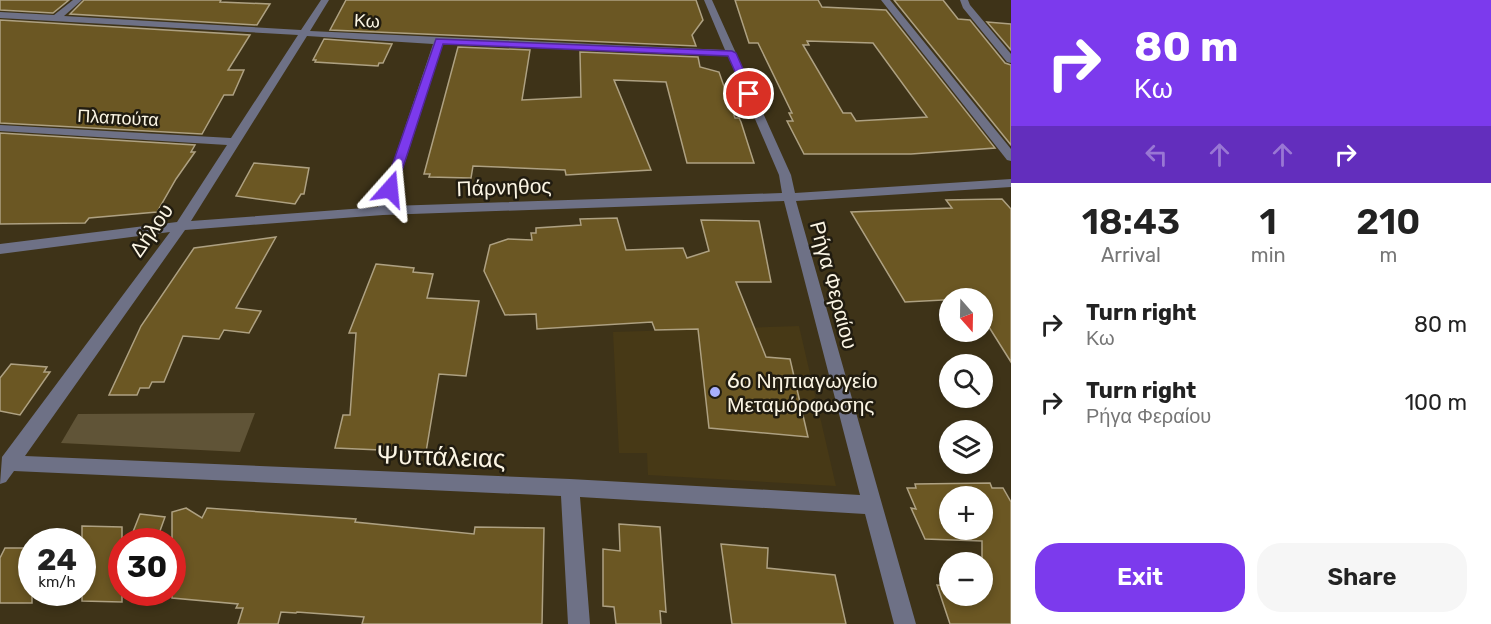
<!DOCTYPE html>
<html lang="en">
<head>
<meta charset="utf-8">
<style>
  body { margin:0; font-family:Rubik,sans-serif; background:#f6f6f6; color:#222; height:100vh; display:flex; flex-direction:column; font-size:22px; white-space:nowrap }
  * { box-sizing:border-box; margin:0 }
  p { font-size:20px; color:#767676 }
  .icon { flex:none; width:33px; height:33px; fill:none; stroke:currentColor; stroke-width:2; stroke-linecap:round; stroke-linejoin:round }
  .map { position:relative; flex:1; overflow:hidden }
  .details { display:flex; flex-direction:column; background:#fff; width:480px }
  .details>* { flex:none }
  .top-card { background:#7c3aed; color:#fff; overflow:hidden }
  .needle { width:39px; rotate:160deg }
  .buttons { position:absolute; left:939px; top:288px; display:grid; gap:12px }
  .buttons a { display:grid; place-items:center; width:54px; height:54px; border-radius:50%; background:#fff; box-shadow:0 3px 9px #0003; font-size:30px }
  .speed { position:absolute; left:18px; top:528px; display:flex; gap:12px; font-size:30px; font-weight:700; text-align:center }
  .speed>* { display:grid; place-content:center; width:78px; height:78px; border-radius:50%; background:#fff; box-shadow:0 3px 9px #0003; line-height:1 }
  .speed small { font-size:15px; font-weight:400 }
  .speed .limit { border:9px solid #d22; background:#fff; color:#111 }
  .pin { position:absolute; display:grid; place-items:center; width:51px; height:51px; color:#fff; margin:-26px; border:3px solid #fff; border-radius:50%; box-shadow:0 2px 6px #0007 }
  .me { position:absolute; width:66px; margin:-33px; rotate:18deg; stroke-linejoin:round; filter:drop-shadow(0 0 4px #0008) }
  .turn { display:flex; align-items:center; gap:21px; height:126px; padding:0 24px; font-size:27px }
  .turn .icon { width:78px; height:78px; stroke-width:2.5 }
  .turn b { display:block; font-size:42px; line-height:51px }
  .lanes { display:flex; align-items:center; height:57px; padding:0 24px; background:#0003; justify-content:center; gap:30px; direction:ltr }
  .lanes .off { opacity:.35 }
  .eta { display:flex; justify-content:space-evenly; align-items:center; height:102px; text-align:center }
  .eta b { font-size:36px; font-weight:600; line-height:42px }
  .primary-button { display:flex; gap:12px; margin-top:auto; padding:12px 24px }
  .primary-button a { flex:1; height:69px; border-radius:24px; background:#7c3aed; color:#fff; font-size:24px; font-weight:600; line-height:69px; text-align:center }
  .primary-button a+a { background:#f6f6f6; color:#222 }
  ul { padding:0; list-style:none }
  li { display:flex; align-items:center; gap:18px; height:78px; padding:0 24px }
  li div { flex:1 }
  li b { display:block; font-size:22px }
  li em { font-style:normal }
  main { display:flex; flex:1; min-height:0 }
  .map>svg:first-child { display:block }
</style>
</head>
<body>
<main>
<div class="map">
<svg width="1011" height="624" viewBox="0 0 1011 624">
  <rect width="100%" height="100%" fill="#3e3318"/>
  <path fill="#473916" d="M 799,326 L 836,486 L 648,475 L 647,453 L 619,453 L 613,332 Z"/>
  <path fill="#605437" d="M 255,413 L 240,452 L 61,443 L 78,414 Z"/>
  <g fill="#6b5723" stroke="#aea182" stroke-width="1.5" fill-rule="evenodd">
    <path d="M 0,0 L 69,0 L 53,13 L 0,10 Z"/>
    <path d="M 84,0 L 221,0 L 220,2 L 270,4 L 257,25 L 70,14 Z"/>
    <path d="M 346,0 L 696,0 L 703,20 L 692,35 L 696,46 L 330,30 Z"/>
    <path d="M 735,0 L 818,0 L 822,7 L 886,10 L 995,148 L 911,154 L 804,154 L 787,121 L 793,121 L 789,113 L 792,113 L 758,43 L 749,43 ZM 807,41 L 873,43 L 927,117 L 856,121 L 851,113 L 843,113 L 803,45 L 809,45 Z"/>
    <path d="M 894,0 L 943,0 L 958,19 L 970,20 L 1005,63 L 1011,65 L 1011,145 Z"/>
    <path d="M 0,20 L 250,35 L 228,70 L 244,70 L 233,95 L 224,95 L 202,134 L 0,123 Z"/>
    <path d="M 987,22 L 1011,24 L 1011,50 Z"/>
    <path d="M 324,39 L 392,44 L 383,63 L 379,63 L 378,66 L 315,62 L 316,60 L 313,60 Z"/>
    <path d="M 458,47 L 530,50 L 522,100 L 581,97 L 580,52 L 698,57 L 700,67 L 719,72 L 735,118 L 739,118 L 741,122 L 754,163 L 687,163 L 666,82 L 614,80 L 651,170 L 566,175 L 565,170 L 473,166 L 471,178 L 429,177 L 430,174 L 424,174 Z"/>
    <path d="M 0,133 L 195,145 L 191,152 L 195,152 L 176,179 L 157,212 L 89,218 L 85,223 L 0,224 Z"/>
    <path d="M 254,163 L 309,168 L 304,194 L 301,194 L 295,204 L 236,196 Z"/>
    <path d="M 1002,199 L 1011,209 L 1011,362 L 982,316 L 982,298 L 905,302 L 851,212 L 952,208 L 946,200 Z"/>
    <path d="M 617,218 L 626,250 L 683,248 L 687,258 L 709,251 L 701,220 L 759,221 L 771,282 L 736,282 L 766,357 L 790,359 L 808,437 L 709,428 L 698,329 L 655,330 L 652,322 L 537,329 L 536,314 L 505,315 L 484,271 L 490,245 L 508,239 L 532,240 L 531,233 L 536,233 L 536,228 L 581,225 L 580,219 Z"/>
    <path d="M 276,237 L 236,308 L 261,311 L 249,333 L 224,330 L 219,339 L 183,336 L 164,382 L 152,382 L 149,388 L 140,388 L 137,395 L 109,395 L 141,326 L 194,248 Z"/>
    <path d="M 376,264 L 414,268 L 413,272 L 433,274 L 427,298 L 479,301 L 466,376 L 439,374 L 426,452 L 335,448 L 343,415 L 350,415 L 356,333 L 349,333 Z"/>
    <path d="M 11,364 L 47,367 L 44,372 L 50,372 L 20,415 L 0,411 L 0,378 Z"/>
    <path d="M 990,483 L 992,488 L 1003,488 L 1011,502 L 1011,624 L 950,624 L 937,585 L 950,586 L 950,596 L 982,596 L 982,541 L 925,539 L 911,508 L 916,509 L 907,488 L 916,488 L 915,484 ZM 950,496 L 982,496 L 982,530 L 950,530 Z"/>
    <path d="M 186,508 L 202,518 L 207,508 L 356,519 L 355,522 L 474,534 L 475,527 L 544,528 L 542,624 L 362,624 L 364,617 L 297,612 L 296,613 L 281,612 L 278,624 L 238,624 L 243,608 L 236,608 L 238,604 L 172,598 L 172,512 Z"/>
    <path d="M 140,514 L 165,517 L 156,542 L 129,542 Z"/>
    <path d="M 619,524 L 660,527 L 666,612 L 660,611 L 661,624 L 616,624 L 614,607 L 603,606 L 603,549 L 620,551 Z"/>
    <path d="M 82,526 L 122,527 L 122,602 L 82,601 Z"/>
    <path d="M 721,544 L 768,548 L 767,568 L 835,575 L 846,624 L 732,624 Z"/>
    <path d="M 5,548 L 32,548 L 32,603 L 0,603 L 0,558 Z"/>
  </g>
  <g fill="none" stroke-linecap="round" stroke-linejoin="round">
    <g fill="#6e7186" fill-rule="evenodd">
      <path d="M 73,0 L 82,0 L 64,16 L 301,30 L 321,0 L 329,0 L 310,31 L 725,50 L 704,0 L 712,0 L 791,175 L 795,193 L 1011,179 L 1011,187 L 796,201 L 916,624 L 894,624 L 865,514 L 580,497 L 590,624 L 568,624 L 561,496 L 14,471 L 6,482 L 0,484 L 2,457 L 170,232 L 0,254 L 0,244 L 177,222 L 227,145 L 0,131 L 0,125 L 231,138 L 298,35 L 0,18 L 0,12 L 54,15 ZM 307,36 L 433,44 L 378,207 L 191,221 ZM 443,44 L 728,56 L 779,175 L 782,193 L 391,206 ZM 784,201 L 860,495 L 570,479 L 25,456 L 185,230 L 383,215 Z"/>
      <path d="M 881,0 L 890,0 L 1011,149 L 1011,161 L 1007,160 Z"/>
      <path d="M 960,0 L 968,0 L 970,5 L 1011,54 L 1011,63 L 1007,62 L 963,8 Z"/>
    </g>
  </g>
  <path fill="#7c3aed" stroke="#51269a" stroke-width="1.5" d="M 436,39 L 732,51 L 736,53 L 754,94 L 749,97 L 745,94 L 728,56 L 443,44 L 396,189 L 390,193 L 386,192 L 384,189 Z"/>
  <circle fill="#a9b0fc" stroke="#211c10" stroke-width="2" cx="715" cy="392" r="6"/>
  <g text-anchor="middle" dominant-baseline="central" stroke-width="5" stroke-linejoin="round" paint-order="stroke">
    <g font-size="18" fill="#fbf5e4" stroke="#211c10">
      <text transform="translate(367 21) rotate(3)">Κω</text>
      <text transform="translate(118 118) rotate(3)">Πλαπούτα</text>
    </g>
    <g font-size="21" fill="#fbf5e4" stroke="#211c10">
      <text transform="translate(504 187) rotate(-2)">Πάρνηθος</text>
      <text transform="translate(151 230) rotate(-55)">Δήλου</text>
      <text transform="translate(834 285) rotate(75)">Ρήγα Φεραίου</text>
    </g>
    <g font-size="21" fill="#fbf5e4" stroke="#211c10" text-anchor="start">
      <text x="727" y="380">6ο Νηπιαγωγείο<tspan x="727" dy="24">Μεταμόρφωσης</tspan></text>
    </g>
    <g font-size="26" fill="#fbf5e4" stroke="#211c10">
      <text transform="translate(441 457) rotate(2)">Ψυττάλειας</text>
    </g>
  </g>
</svg>
<div class="buttons">
<a><svg class="needle" viewBox="-14 -14 28 28"><path d="M0-13l5 13h-10z" fill="#e53935"/><path d="M0 13l5-13h-10z" fill="#767676"/></svg></a>
<a><svg class="icon" aria-label="search" viewBox="0 0 24 24"><circle cx="10" cy="10" r="6"/><path d="M15 15l6 6"/></svg></a>
<a><svg class="icon" aria-label="layers" viewBox="0 0 24 24"><path d="M12 4l9 5-9 5-9-5zM3 14l9 5 9-5"/></svg></a>
<a>+</a>
<a>−</a>
</div>
<div class="speed"><div>24<small>km/h</small></div><div class="limit">30</div></div>
<div class="pin" style="left:749px;top:94px;background:#d93025"><svg class="icon" aria-label="arrive" viewBox="0 0 24 24"><path d="M6 21V4h12l-3 4 3 4H6"/></svg></div>
<svg class="me" style="left:390px;top:189px" viewBox="-20 -20 40 40"><path d="M0-17L14 15 0 8-14 15z" fill="#7c3aed" stroke="#fff" stroke-width="4"/></svg>
</div>
<section class="details">
<div class="top-card">
<div class="turn"><svg class="icon" aria-label="right" viewBox="0 0 24 24"><path d="M7 20v-9h11M14 6l5 5-5 5"/></svg><div><b>80 m</b>Κω</div></div>
<div class="lanes"><svg class="icon off" aria-label="left" viewBox="0 0 24 24"><path d="M17 20v-9H6M10 6l-5 5 5 5"/></svg><svg class="icon off" aria-label="ahead" viewBox="0 0 24 24"><path d="M12 20V5M6 11l6-6 6 6"/></svg><svg class="icon off" aria-label="ahead" viewBox="0 0 24 24"><path d="M12 20V5M6 11l6-6 6 6"/></svg><svg class="icon" aria-label="right" viewBox="0 0 24 24"><path d="M7 20v-9h11M14 6l5 5-5 5"/></svg></div>
</div>
<div class="eta">
<div><b>18:43</b><p>Arrival</p></div>
<div><b>1</b><p>min</p></div>
<div><b>210</b><p>m</p></div>
</div>
<ul>
<li><svg class="icon" aria-label="right" viewBox="0 0 24 24"><path d="M7 20v-9h11M14 6l5 5-5 5"/></svg><div><b>Turn right</b><p>Κω</p></div><em>80 m</em></li>
<li><svg class="icon" aria-label="right" viewBox="0 0 24 24"><path d="M7 20v-9h11M14 6l5 5-5 5"/></svg><div><b>Turn right</b><p>Ρήγα Φεραίου</p></div><em>100 m</em></li>
</ul>
<div class="primary-button"><a>Exit</a><a>Share</a></div>
</section>
</main>
</body>
</html>
